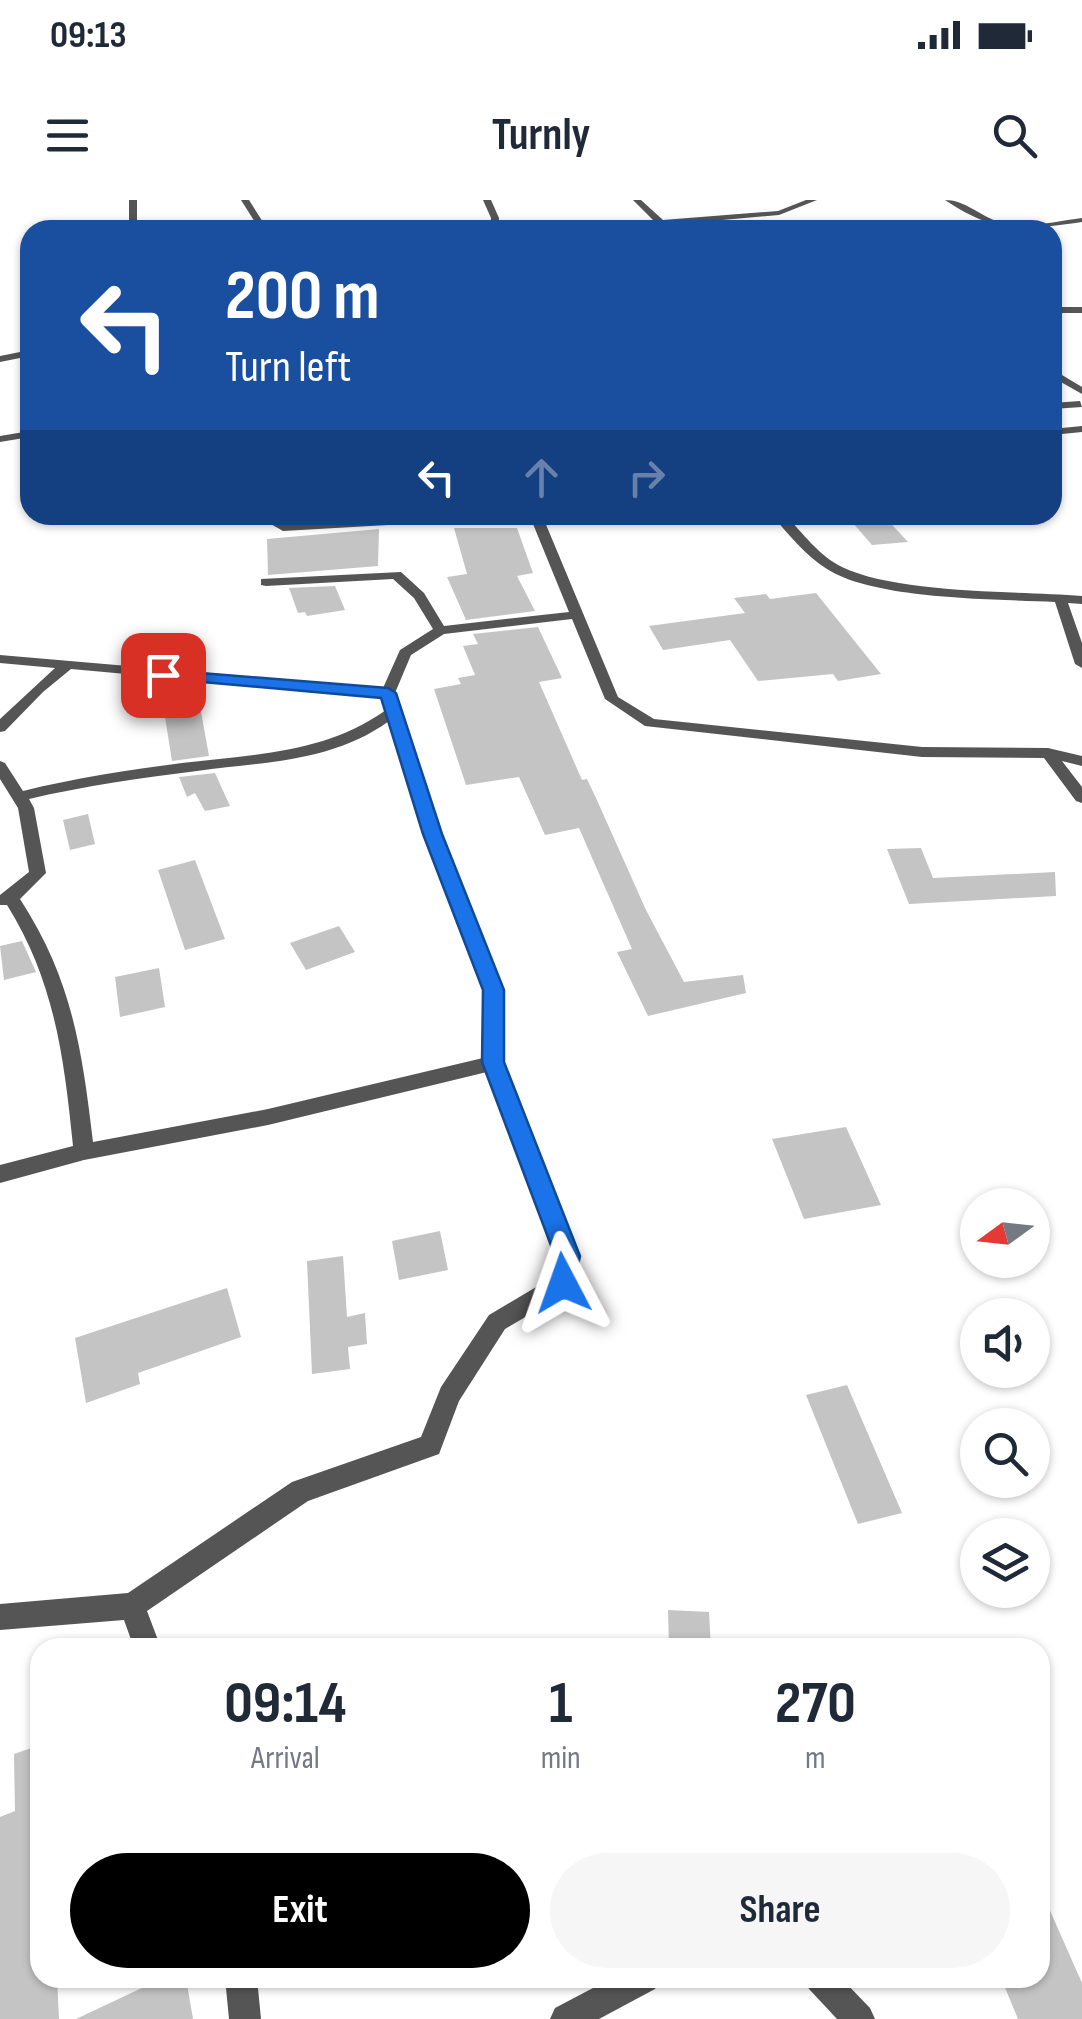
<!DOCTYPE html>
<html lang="en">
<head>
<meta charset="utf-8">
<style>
  body { margin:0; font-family:"Sofia Sans Condensed",sans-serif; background:#f6f6f7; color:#1f2937; height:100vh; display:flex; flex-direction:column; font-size:38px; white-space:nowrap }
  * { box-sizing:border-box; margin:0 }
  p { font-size:32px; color:#747a83 }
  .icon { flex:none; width:55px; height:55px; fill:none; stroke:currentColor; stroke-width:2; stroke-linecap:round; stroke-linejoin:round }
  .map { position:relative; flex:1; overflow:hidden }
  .side { position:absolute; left:30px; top:1438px; width:1020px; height:350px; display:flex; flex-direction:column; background:#fff; border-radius:30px; box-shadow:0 2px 8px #0004 }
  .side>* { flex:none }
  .guide { position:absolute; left:20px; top:20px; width:1042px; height:305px; border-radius:30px; box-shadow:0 2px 8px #0004; background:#1a4fa0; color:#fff; overflow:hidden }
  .needle { width:65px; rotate:255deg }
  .tools { position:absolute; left:960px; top:988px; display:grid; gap:20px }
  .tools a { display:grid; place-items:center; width:90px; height:90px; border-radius:50%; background:#fff; box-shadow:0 2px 8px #0004; font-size:50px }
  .pin { position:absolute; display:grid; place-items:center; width:85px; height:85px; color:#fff; margin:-42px; border-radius:20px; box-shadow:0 5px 15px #0006 }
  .me { position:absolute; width:110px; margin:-55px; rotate:356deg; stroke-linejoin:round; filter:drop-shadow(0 0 8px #0008) }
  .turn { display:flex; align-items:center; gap:35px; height:210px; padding:0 40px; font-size:45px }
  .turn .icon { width:130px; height:130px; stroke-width:2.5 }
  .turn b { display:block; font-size:70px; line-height:85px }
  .lanes { display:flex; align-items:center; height:95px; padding:0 40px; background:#0003; justify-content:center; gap:50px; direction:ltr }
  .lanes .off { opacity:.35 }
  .eta { display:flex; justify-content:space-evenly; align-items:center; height:170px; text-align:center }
  .eta b { font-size:60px; font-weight:700; line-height:70px }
  .cta { display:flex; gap:20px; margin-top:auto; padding:20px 40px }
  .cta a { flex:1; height:115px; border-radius:60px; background:#000; color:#fff; font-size:40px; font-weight:700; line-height:115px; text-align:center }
  .cta a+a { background:#f6f6f7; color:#1f2937 }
  .status { display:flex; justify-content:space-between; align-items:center; height:70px; padding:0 50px; background:#fff; direction:ltr }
  .status svg { height:28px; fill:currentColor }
  header { display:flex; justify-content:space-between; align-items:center; height:130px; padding:0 40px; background:#fff; font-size:45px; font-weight:700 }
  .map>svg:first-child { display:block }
</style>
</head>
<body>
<div class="status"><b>09:13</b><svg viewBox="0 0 49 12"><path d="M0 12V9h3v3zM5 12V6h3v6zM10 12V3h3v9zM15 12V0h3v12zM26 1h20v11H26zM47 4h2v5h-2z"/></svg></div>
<header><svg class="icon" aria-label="menu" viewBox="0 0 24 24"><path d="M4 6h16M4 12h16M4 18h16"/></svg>Turnly<svg class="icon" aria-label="search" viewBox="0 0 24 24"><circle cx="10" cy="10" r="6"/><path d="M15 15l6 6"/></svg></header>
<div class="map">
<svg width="1082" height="1819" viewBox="0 0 1082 1819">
  <rect width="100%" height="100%" fill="#fff"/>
  <g fill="#c4c4c4">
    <path d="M 846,315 L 883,315 L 908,342 L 872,345 Z"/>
    <path d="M 454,328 L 517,328 L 533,373 L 517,376 L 535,411 L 466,420 L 447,377 L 467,374 Z"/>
    <path d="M 379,329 L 378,366 L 268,375 L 267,339 Z"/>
    <path d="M 335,386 L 345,410 L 307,416 L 305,412 L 298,413 L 289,388 Z"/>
    <path d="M 816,393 L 881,474 L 838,481 L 833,474 L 758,481 L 730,440 L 663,450 L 649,426 L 745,413 L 734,398 L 766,394 L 770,399 Z"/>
    <path d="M 538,427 L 562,478 L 539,482 L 582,580 L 587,579 L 596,598 L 646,710 L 684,782 L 743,775 L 746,793 L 648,816 L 617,752 L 632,749 L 579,628 L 545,635 L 519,577 L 466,585 L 434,489 L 461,484 L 458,478 L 475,475 L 463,446 L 478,444 L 473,434 Z"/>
    <path d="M 200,506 L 209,556 L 172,561 L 164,511 Z"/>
    <path d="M 215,573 L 230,606 L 205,611 L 195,593 L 187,597 L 179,577 Z"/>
    <path d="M 88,614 L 95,644 L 70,650 L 63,620 Z"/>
    <path d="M 921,648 L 933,678 L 1055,672 L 1056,696 L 909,704 L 887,649 Z"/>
    <path d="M 195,660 L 225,739 L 185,750 L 158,670 Z"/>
    <path d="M 339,726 L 355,752 L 306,770 L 290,743 Z"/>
    <path d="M 22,741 L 36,772 L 4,780 L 0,746 Z"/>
    <path d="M 159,768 L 165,807 L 120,817 L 115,777 Z"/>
    <path d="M 846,927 L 881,1005 L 804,1019 L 772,939 Z"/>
    <path d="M 440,1031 L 448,1070 L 399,1080 L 392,1041 Z"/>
    <path d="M 343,1056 L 347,1117 L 365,1113 L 367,1144 L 348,1147 L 350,1169 L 312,1174 L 307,1061 Z"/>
    <path d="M 227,1088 L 241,1137 L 138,1173 L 140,1184 L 86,1203 L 75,1138 Z"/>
    <path d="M 847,1185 L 902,1313 L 858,1324 L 806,1195 Z"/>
    <path d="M 668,1410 L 709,1412 L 711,1448 L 669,1448 Z"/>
    <path d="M 40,1545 L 40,1778 L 57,1778 L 59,1819 L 0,1819 L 0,1617 L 15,1611 L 14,1554 Z"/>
    <path d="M 1040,1688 L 1082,1783 L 1082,1819 L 1018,1819 L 1001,1778 L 1040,1778 Z"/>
    <path d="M 163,1778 L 186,1778 L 193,1819 L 76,1819 Z"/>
  </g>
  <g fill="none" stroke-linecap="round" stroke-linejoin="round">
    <g fill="#555" fill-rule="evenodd">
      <rect x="129" y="0" width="8" height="30"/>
      <path d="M 241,0 L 249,0 L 268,30 L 260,30 Z"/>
      <path d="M 483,0 L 491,0 L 499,18 L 498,30 L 490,30 L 491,18 Z"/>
      <path d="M 633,0 L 641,0 L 663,20 L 778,11 L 806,0 L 817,0 L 779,15 L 667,25 L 672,30 L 663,30 Z"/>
      <path d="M 945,0 C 964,0 978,14 996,21 C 1022,31 1055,21 1082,18 L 1082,22 C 1023,30 997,35 945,0 Z"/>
      <rect x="1052" y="107" width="30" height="6"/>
      <path d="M 30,150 L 30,156 L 0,162 L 0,156 Z"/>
      <path d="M 1052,169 L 1082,187 L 1082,194 L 1052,177 Z"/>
      <path d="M 1080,201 L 1082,207 L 1052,209 L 1052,203 Z"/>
      <path d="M 1082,226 L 1082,232 L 1052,235 L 1052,229 Z"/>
      <path d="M 30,231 L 30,237 L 0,242 L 0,236 Z"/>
      <path d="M 255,315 L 270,315 L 285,323 L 423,315 L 542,315 L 618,497 L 654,519 L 922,547 L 1048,548 L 1082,556 L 1082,566 L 1062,561 L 1082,587 L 1082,603 L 1076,601 L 1044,558 L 922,557 L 645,526 L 605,499 L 572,419 L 444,434 L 411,455 L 395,493 L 440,633 L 502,789 L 503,863 L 578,1056 L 571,1090 L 505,1129 L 459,1201 L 439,1254 L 308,1301 L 147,1411 L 161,1448 L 134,1448 L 124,1420 L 0,1430 L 0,1404 L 128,1393 L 292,1282 L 421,1237 L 441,1187 L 489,1115 L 553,1077 L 556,1056 L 487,872 L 268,925 L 84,960 L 0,983 L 0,965 L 73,946 C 64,858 55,782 7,705 L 0,705 L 0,695 L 29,672 L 18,608 L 0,579 L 0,561 L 5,563 L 23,591 C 75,578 128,570 182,563 C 254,554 324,554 386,510 L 382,497 L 71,469 L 43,492 L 5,531 L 0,532 L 0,519 L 55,468 L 0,463 L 0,455 L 383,488 L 400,450 L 433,429 L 414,398 L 393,379 L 266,386 L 261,385 L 261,379 L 401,372 L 424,393 L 444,426 L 569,412 L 533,324 L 423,323 L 283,331 ZM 389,521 L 424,633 L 484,789 L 483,858 L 268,909 L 93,942 C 82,849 72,779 20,699 L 46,673 L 34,608 L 29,599 C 84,586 140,578 197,571 C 263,562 333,562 389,521 Z"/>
      <path d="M 772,315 L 785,315 C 803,333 819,356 842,367 C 898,394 1018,391 1082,396 L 1082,404 L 1068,403 L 1082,443 L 1082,468 L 1075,464 L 1055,402 C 997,399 875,400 827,369 C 806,356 788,334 772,315 Z"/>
      <path d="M 225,1778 L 257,1778 L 261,1819 L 229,1819 Z"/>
      <path d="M 612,1778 L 660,1778 L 655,1789 L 599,1819 L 550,1819 L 555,1808 Z"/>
      <path d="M 804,1778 L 841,1778 L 870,1808 L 875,1819 L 837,1819 L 809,1789 Z"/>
    </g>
  </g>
  <path fill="#1a73e8" stroke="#114b97" stroke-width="2.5" d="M 163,470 L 388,488 L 396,493 L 442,634 L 504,790 L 504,862 L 580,1056 L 572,1091 L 563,1094 L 554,1091 L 550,1083 L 555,1056 L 482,862 L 483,790 L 423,634 L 381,498 L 158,478 L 158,472 Z"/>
</svg>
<div class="tools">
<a><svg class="needle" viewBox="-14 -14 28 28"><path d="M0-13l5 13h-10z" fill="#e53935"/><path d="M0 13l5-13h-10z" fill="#747a83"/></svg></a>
<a><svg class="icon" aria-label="sound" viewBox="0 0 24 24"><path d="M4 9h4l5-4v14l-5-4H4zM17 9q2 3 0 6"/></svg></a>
<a><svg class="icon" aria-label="search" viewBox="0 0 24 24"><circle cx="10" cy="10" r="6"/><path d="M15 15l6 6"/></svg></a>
<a><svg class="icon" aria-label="layers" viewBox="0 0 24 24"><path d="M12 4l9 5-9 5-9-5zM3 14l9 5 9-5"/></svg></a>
</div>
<div class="pin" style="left:163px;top:475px;background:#d93025"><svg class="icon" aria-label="arrive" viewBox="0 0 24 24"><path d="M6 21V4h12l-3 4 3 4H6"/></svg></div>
<svg class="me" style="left:563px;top:1083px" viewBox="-20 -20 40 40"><path d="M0-17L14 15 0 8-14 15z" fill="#1a73e8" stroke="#fff" stroke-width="4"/></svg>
<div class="guide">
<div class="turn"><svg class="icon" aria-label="left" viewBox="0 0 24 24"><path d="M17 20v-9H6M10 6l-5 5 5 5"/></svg><div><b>200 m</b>Turn left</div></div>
<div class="lanes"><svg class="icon" aria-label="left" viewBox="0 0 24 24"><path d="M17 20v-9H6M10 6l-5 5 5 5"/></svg><svg class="icon off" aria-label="ahead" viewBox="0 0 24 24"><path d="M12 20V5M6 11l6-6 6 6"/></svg><svg class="icon off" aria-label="right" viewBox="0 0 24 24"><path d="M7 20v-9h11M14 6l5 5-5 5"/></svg></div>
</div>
<section class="side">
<div class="eta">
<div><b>09:14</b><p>Arrival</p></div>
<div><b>1</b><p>min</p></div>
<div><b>270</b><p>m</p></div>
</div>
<div class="cta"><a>Exit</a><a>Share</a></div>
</section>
</div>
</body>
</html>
